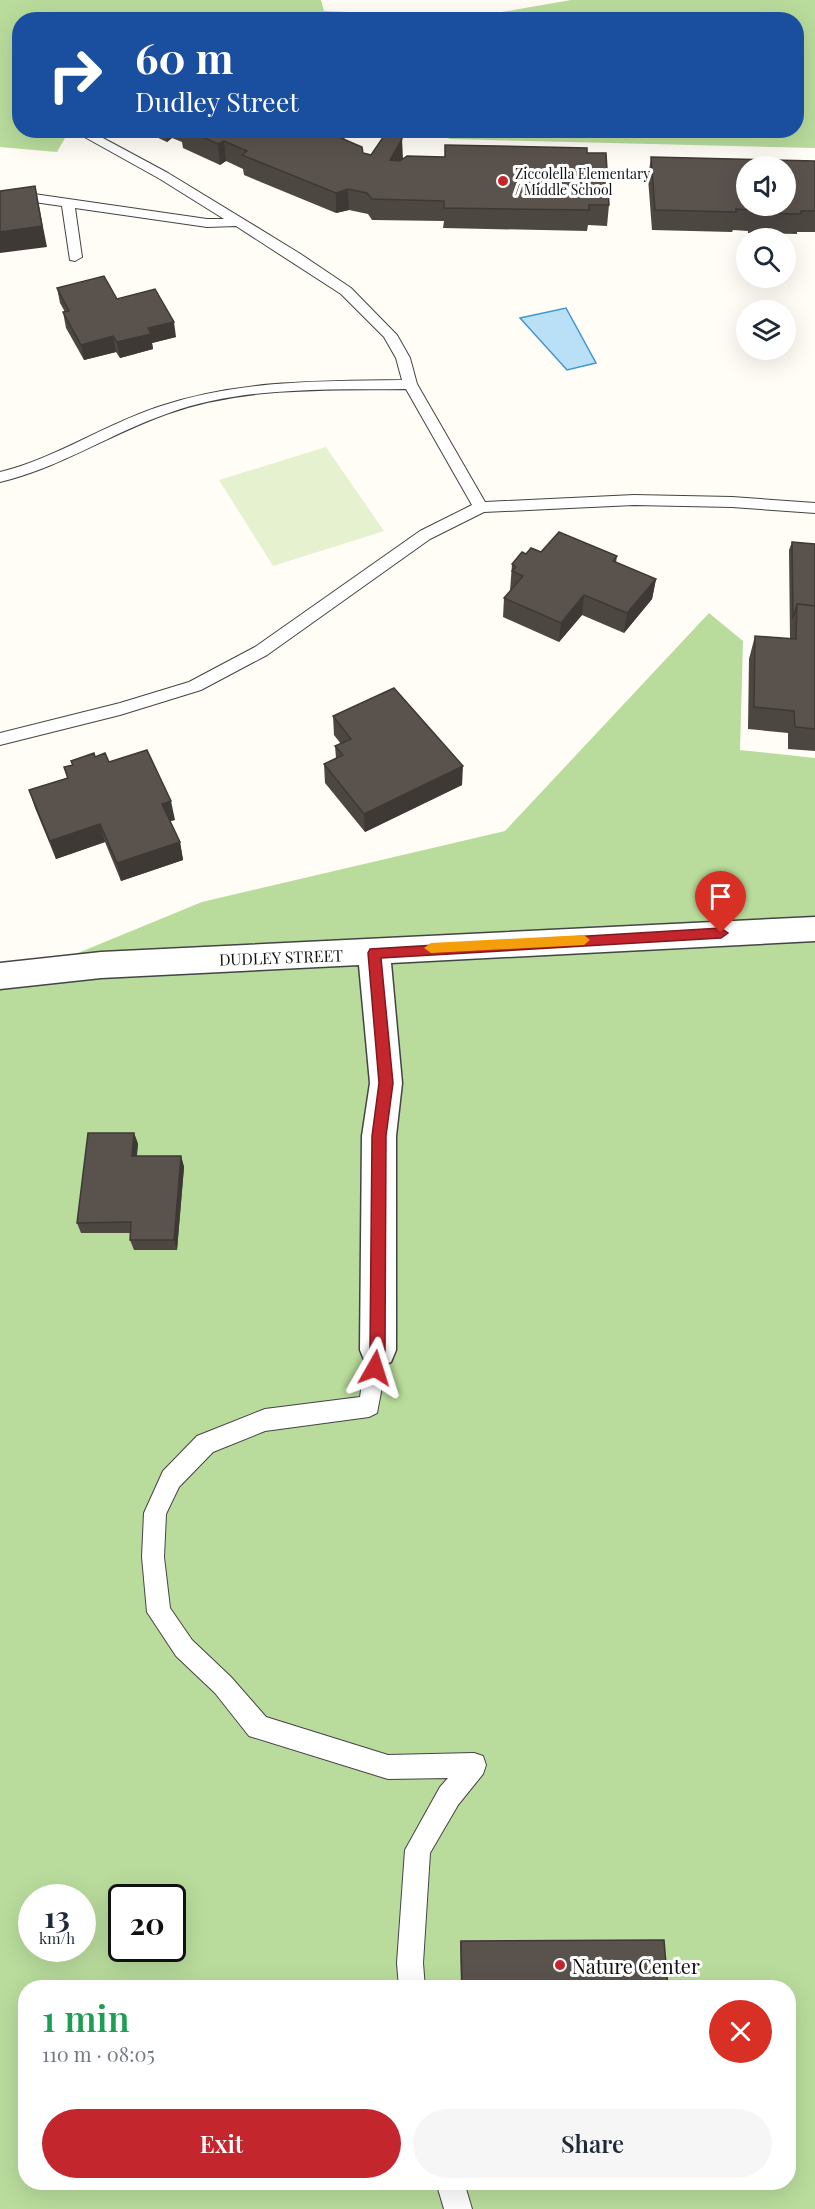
<!DOCTYPE html>
<html lang="en">
<head>
<meta charset="utf-8">
<style>
  body { margin:0; font-family:"Playfair Display",serif; background:#f6f6f7; color:#1f2937; height:100vh; display:flex; flex-direction:column; font-size:22px; white-space:nowrap }
  * { box-sizing:border-box; margin:0 }
  p { font-size:20px; color:#747a83 }
  .icon { flex:none; width:33px; height:33px; fill:none; stroke:currentColor; stroke-width:2; stroke-linecap:round; stroke-linejoin:round }
  .map { position:relative; flex:1; overflow:hidden }
  .details { position:absolute; left:18px; top:1980px; width:778px; height:210px; display:flex; flex-direction:column; background:#fff; border-radius:24px; box-shadow:0 6px 24px #0002 }
  .details>* { flex:none }
  .hud { position:absolute; left:12px; top:12px; width:792px; height:126px; border-radius:24px; box-shadow:0 6px 24px #0002; background:#1a4fa0; color:#fff; overflow:hidden }
  .tools { position:absolute; left:736px; top:156px; display:grid; gap:12px }
  .tools a { display:grid; place-items:center; width:60px; height:60px; border-radius:50%; background:#fff; box-shadow:0 6px 24px #0002; font-size:30px }
  .speed { position:absolute; left:18px; top:1884px; display:flex; gap:12px; font-size:30px; font-weight:700; text-align:center }
  .speed>* { display:grid; place-content:center; width:78px; height:78px; border-radius:50%; background:#fff; box-shadow:0 6px 24px #0002; line-height:1 }
  .speed small { font-size:15px; font-weight:400 }
  .speed .limit { border:3px solid #111; border-radius:9px; background:#fff; color:#111 }
  .pin { position:absolute; display:grid; place-items:center; width:51px; height:51px; color:#fff; margin:-62px -26px; border-radius:50% 50% 50% 0; rotate:-45deg; box-shadow:0 0 6px #0007 }
  .pin .icon { rotate:45deg }
  .me { position:absolute; width:66px; margin:-33px; rotate:6deg; stroke-linejoin:round; filter:drop-shadow(0 0 4px #0008) }
  .turn { display:flex; align-items:center; gap:21px; height:126px; padding:0 24px; font-size:27px }
  .turn .icon { width:78px; height:78px; stroke-width:2.5 }
  .turn b { display:block; font-size:42px; line-height:51px }
  .round { display:grid; place-items:center; flex:none; width:63px; height:63px; border-radius:32px; background:#f6f6f7 }
  .headline { display:flex; align-items:center; justify-content:space-between; height:102px; padding:0 24px }
  h1 { font-size:36px; font-weight:600; line-height:45px; color:#1e9e55 }
  .primary-button { display:flex; gap:12px; margin-top:auto; padding:12px 24px }
  .primary-button a { flex:1; height:69px; border-radius:36px; background:#c4262e; color:#fff; font-size:24px; font-weight:600; line-height:69px; text-align:center }
  .primary-button a+a { background:#f6f6f7; color:#1f2937 }
  .map>svg:first-child { display:block }
</style>
</head>
<body>
<div class="map">
<svg width="815" height="2209" viewBox="0 0 815 2209">
  <rect width="100%" height="100%" fill="#fffdf5"/>
  <g fill="#b9dc9c" fill-rule="evenodd">
    <path d="M 0,0 L 321,0 L 324,11 L 473,17 L 571,0 L 815,0 L 815,148 L 450,139 L 430,131 L 796,130 L 796,20 L 20,20 L 20,130 L 69,131 L 57,152 L 0,147 Z"/>
    <path d="M 709,613 L 743,641 L 740,750 L 815,758 L 815,2209 L 0,2209 L 0,985 L 202,902 L 505,831 ZM 32,1898 L 82,1898 L 82,1948 L 32,1948 ZM 122,1898 L 172,1898 L 172,1948 L 122,1948 ZM 26,1988 L 789,1988 L 789,2182 L 26,2182 Z"/>
  </g>
  <path fill="#e6f2cf" d="M 326,447 L 384,531 L 273,566 L 219,480 Z"/>
  <path fill="#b9e0f7" stroke="#3f96cf" stroke-width="1.5" d="M 566,308 L 596,363 L 567,370 L 520,318 Z"/>
  <g fill="none" stroke-linecap="round" stroke-linejoin="round">
    <g stroke="#444" stroke-width="2">
      <g id="lane">
        <path d="M 72,130 L 88,130 L 168,173 L 299,253 L 351,288 L 397,335 L 410,358 L 417,384 L 485,502 L 634,495 L 732,497 L 815,503 L 815,513 L 732,507 L 634,505 L 484,512 L 430,539 L 267,655 L 201,690 L 120,715 L 0,745 L 0,733 L 120,703 L 189,682 L 255,647 L 420,531 L 472,505 L 406,389 C 327,390 245,386 169,413 C 111,433 62,467 0,482 L 0,472 C 57,458 105,424 161,406 C 239,380 321,381 402,380 L 396,358 L 384,337 L 341,294 L 236,226 L 207,227 L 75,208 L 82,257 L 75,261 L 70,260 L 62,206 L 34,202 L 0,203 L 0,195 L 34,194 L 207,219 L 224,219 L 160,179 Z"/>
        <path d="M 378,1340 L 386,1343 L 389,1350 L 377,1413 L 369,1417 L 265,1431 L 213,1452 L 179,1487 L 166,1514 L 164,1557 L 170,1608 L 192,1640 L 231,1677 L 266,1717 L 388,1755 L 474,1753 L 483,1756 L 486,1765 L 483,1774 L 458,1805 L 430,1853 L 423,1963 L 425,1988 L 399,1988 L 397,1963 L 405,1850 L 440,1787 L 448,1778 L 388,1779 L 249,1736 L 215,1693 L 176,1656 L 147,1612 L 142,1557 L 144,1513 L 163,1471 L 197,1436 L 265,1409 L 360,1397 L 367,1350 L 370,1343 Z"/>
        <path d="M 436,2182 L 464,2182 L 472,2209 L 444,2209 Z"/>
      </g>
    </g>
    <g stroke="#444" stroke-width="3">
      <path id="street" d="M 815,917 L 815,941 L 391,963 L 402,1083 L 396,1136 L 396,1350 L 391,1362 L 378,1367 L 365,1362 L 360,1350 L 362,1136 L 370,1083 L 359,965 L 101,978 L 0,989 L 0,963 L 101,952 Z"/>
    </g>
    <use href="#lane" fill="#fff" fill-rule="evenodd"/>
    <use href="#street" fill="#fff" fill-rule="evenodd"/>
  </g>
  <g fill="#4d4742">
    <path d="M 141,130 L 344,130 L 344,140 L 363,153 L 402,160 L 445,157 L 587,153 L 609,205 L 607,226 L 588,225 L 587,231 L 443,228 L 444,221 L 372,220 L 368,214 L 349,210 L 336,213 L 244,175 L 243,169 L 226,161 L 220,165 L 183,148 L 182,142 L 172,138 L 167,142 Z"/>
    <path d="M 651,157 L 815,161 L 815,232 L 797,232 L 797,234 L 748,233 L 748,231 L 733,230 L 732,232 L 652,230 L 648,178 Z"/>
    <path d="M 57,288 L 117,299 L 176,337 L 152,343 L 153,349 L 120,358 L 116,352 L 84,360 L 66,328 L 63,312 L 65,312 L 60,303 Z"/>
    <path d="M 792,542 L 815,544 L 815,751 L 788,749 L 788,733 L 748,729 L 749,659 L 755,636 L 790,639 L 789,550 Z"/>
    <path d="M 541,552 L 617,556 L 616,563 L 656,579 L 652,599 L 624,633 L 582,615 L 559,642 L 503,617 L 504,598 L 510,591 L 512,564 L 526,554 Z"/>
    <path d="M 333,716 L 462,785 L 365,832 L 325,783 L 324,764 L 336,758 L 335,746 L 341,744 L 334,735 Z"/>
    <path d="M 95,757 L 109,762 L 175,820 L 170,821 L 180,842 L 183,860 L 121,881 L 105,842 L 56,859 L 35,808 L 29,790 L 67,778 L 64,767 L 72,765 L 71,761 Z"/>
    <path d="M 134,1133 L 138,1144 L 137,1156 L 181,1156 L 184,1167 L 177,1250 L 134,1250 L 130,1240 L 131,1233 L 81,1233 L 77,1223 Z"/>
    <path d="M 461,1941 L 668,1988 L 461,1988 L 460,1942 Z"/>
  </g>
  <g fill="#3f3936">
    <path d="M 165,130 L 171,130 L 172,138 L 167,142 Z"/>
    <path d="M 340,130 L 344,130 L 345,149 L 334,135 Z"/>
    <path d="M 402,139 L 403,159 L 391,180 L 390,160 Z"/>
    <path d="M 224,141 L 226,161 L 220,165 L 218,144 Z"/>
    <path d="M 35,186 L 47,247 L 0,253 L 0,232 Z"/>
    <path d="M 348,189 L 349,210 L 336,213 L 336,193 Z"/>
    <path d="M 174,322 L 176,337 L 152,343 L 153,349 L 120,358 L 117,342 L 148,328 Z"/>
    <path d="M 113,336 L 116,352 L 84,360 L 81,345 Z"/>
    <path d="M 656,579 L 652,599 L 624,633 L 627,613 Z"/>
    <path d="M 584,595 L 582,615 L 559,642 L 561,623 Z"/>
    <path d="M 463,766 L 462,785 L 365,832 L 364,814 Z"/>
    <path d="M 171,801 L 175,820 L 166,822 L 162,804 Z"/>
    <path d="M 100,824 L 105,842 L 56,859 L 50,841 Z"/>
    <path d="M 180,842 L 183,860 L 121,881 L 117,863 Z"/>
    <path d="M 134,1133 L 138,1144 L 135,1167 L 132,1156 Z"/>
    <path d="M 181,1156 L 184,1167 L 177,1250 L 174,1240 Z"/>
  </g>
  <g fill="#5a524d" stroke="#3f3936" stroke-width="1.5" fill-rule="evenodd">
    <path d="M 187,130 L 340,130 L 334,135 L 362,147 L 363,153 L 371,155 L 386,133 L 399,133 L 402,139 L 390,160 L 400,161 L 407,156 L 445,157 L 445,145 L 587,148 L 587,153 L 606,153 L 609,205 L 589,205 L 589,210 L 444,208 L 444,201 L 372,199 L 367,193 L 348,189 L 336,193 L 242,155 L 247,151 L 224,141 L 218,144 Z"/>
    <path d="M 651,157 L 815,161 L 815,211 L 801,211 L 801,214 L 752,213 L 752,210 L 736,209 L 736,212 L 655,210 ZM 747,166 L 786,166 L 786,206 L 747,206 Z"/>
    <path d="M 35,186 L 42,226 L 0,232 L 0,191 Z"/>
    <path d="M 104,276 L 117,299 L 155,289 L 174,322 L 148,328 L 151,334 L 117,342 L 113,336 L 81,345 L 63,312 L 69,311 L 57,288 Z"/>
    <path d="M 559,532 L 617,556 L 613,561 L 656,579 L 627,613 L 584,595 L 561,623 L 504,598 L 523,576 L 512,571 L 516,567 L 512,564 L 522,552 L 526,554 L 531,548 L 541,552 Z"/>
    <path d="M 792,542 L 815,544 L 815,606 L 797,604 L 793,619 Z"/>
    <path d="M 797,604 L 815,606 L 815,729 L 795,727 L 794,711 L 754,707 L 755,636 L 796,639 Z"/>
    <path d="M 394,688 L 463,766 L 364,814 L 324,764 L 343,755 L 335,746 L 351,739 L 333,716 Z"/>
    <path d="M 147,750 L 171,801 L 162,804 L 180,842 L 117,863 L 100,824 L 50,841 L 29,790 L 68,778 L 64,767 L 73,765 L 71,761 L 94,753 L 95,757 L 105,753 L 109,762 Z"/>
    <path d="M 88,1133 L 134,1133 L 132,1156 L 181,1156 L 174,1240 L 130,1240 L 131,1222 L 77,1223 Z"/>
    <path d="M 664,1940 L 668,1988 L 462,1988 L 461,1941 Z"/>
  </g>
  <path fill="#c4262e" stroke="#7f191e" stroke-width="1.5" d="M 721,928 L 728,933 L 721,938 L 381,958 L 393,1083 L 386,1136 L 385,1350 L 380,1374 L 375,1376 L 370,1374 L 367,1368 L 370,1350 L 372,1136 L 379,1083 L 368,953 L 370,949 Z"/>
  <path fill="#f59e0b" d="M 584,935 L 590,940 L 584,945 L 431,953 L 424,948 L 431,943 Z"/>
  <g fill="#c4262e" stroke="#fff" stroke-width="2">
    <circle cx="503" cy="181" r="6"/>
    <circle cx="560" cy="1965" r="6"/>
  </g>
  <g text-anchor="middle" dominant-baseline="central" stroke-width="6" stroke-linejoin="round" paint-order="stroke">
    <g font-size="14" fill="#111" stroke="#fff" text-anchor="start">
      <text x="515" y="173">Ziccolella Elementary<tspan x="515" dy="16">/ Middle School</tspan></text>
    </g>
    <g font-size="16" fill="#111" stroke="#fff">
      <text transform="translate(281 957) rotate(-2)">DUDLEY STREET</text>
    </g>
    <g font-size="20" fill="#111" stroke="#fff" text-anchor="start">
      <text x="572" y="1965">Nature Center</text>
    </g>
  </g>
</svg>
<div class="tools">
<a><svg class="icon" aria-label="sound" viewBox="0 0 24 24"><path d="M4 9h4l5-4v14l-5-4H4zM17 9q2 3 0 6"/></svg></a>
<a><svg class="icon" aria-label="search" viewBox="0 0 24 24"><circle cx="10" cy="10" r="6"/><path d="M15 15l6 6"/></svg></a>
<a><svg class="icon" aria-label="layers" viewBox="0 0 24 24"><path d="M12 4l9 5-9 5-9-5zM3 14l9 5 9-5"/></svg></a>
</div>
<div class="speed"><div>13<small>km/h</small></div><div class="limit">20</div></div>
<div class="pin" style="left:721px;top:933px;background:#d93025"><svg class="icon" aria-label="arrive" viewBox="0 0 24 24"><path d="M6 21V4h12l-3 4 3 4H6"/></svg></div>
<svg class="me" style="left:375px;top:1368px" viewBox="-20 -20 40 40"><path d="M0-17L14 15 0 8-14 15z" fill="#c4262e" stroke="#fff" stroke-width="4"/></svg>
<div class="hud">
<div class="turn"><svg class="icon" aria-label="right" viewBox="0 0 24 24"><path d="M7 20v-9h11M14 6l5 5-5 5"/></svg><div><b>60 m</b>Dudley Street</div></div>
</div>
<section class="details">
<div class="headline"><div><h1>1 min</h1><p>110 m · 08:05</p></div><a class="round" style="background:#d93025;color:#fff"><svg class="icon" aria-label="close" viewBox="0 0 24 24"><path d="M6 6l12 12M18 6L6 18"/></svg></a></div>
<div class="primary-button"><a>Exit</a><a>Share</a></div>
</section>
</div>
</body>
</html>
